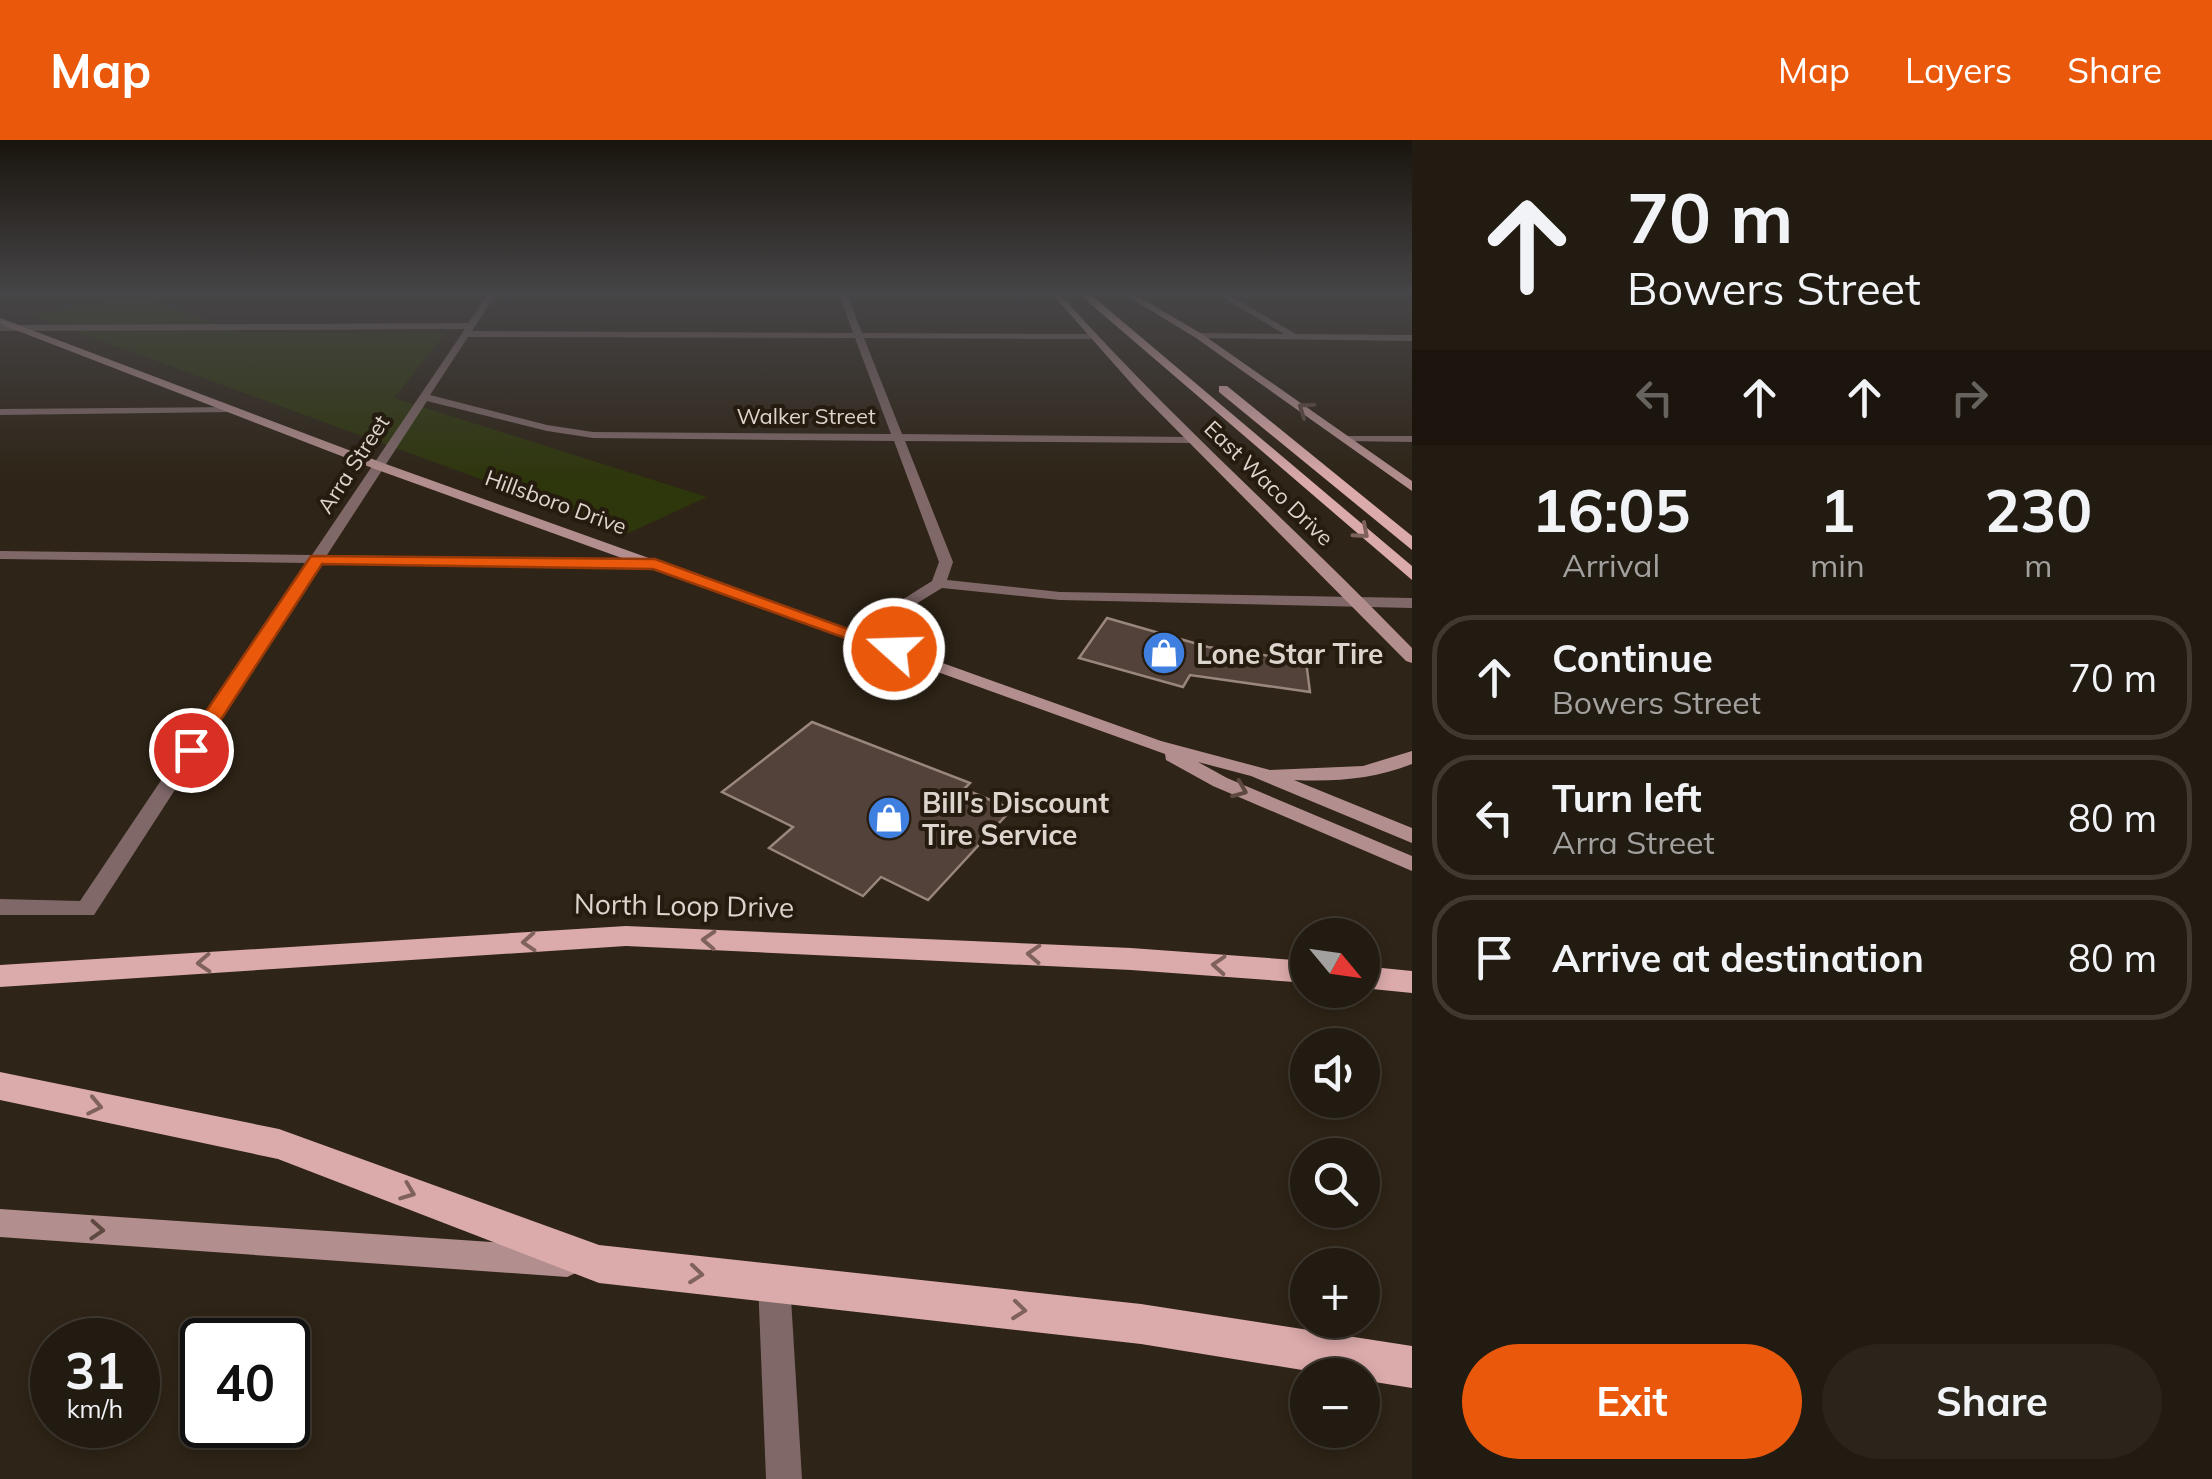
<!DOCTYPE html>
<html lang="en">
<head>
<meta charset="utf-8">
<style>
  body { margin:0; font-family:Mulish,sans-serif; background:#2a241a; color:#f1f3f6; height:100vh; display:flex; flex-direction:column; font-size:38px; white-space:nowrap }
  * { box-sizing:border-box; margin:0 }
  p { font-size:32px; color:#a2a19f }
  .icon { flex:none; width:55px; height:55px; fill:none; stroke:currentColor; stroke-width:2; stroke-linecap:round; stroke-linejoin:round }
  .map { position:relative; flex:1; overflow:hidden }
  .panel { display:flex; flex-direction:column; background:#221b11; width:800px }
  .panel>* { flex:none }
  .banner { background:#221b11; color:#f1f3f6; overflow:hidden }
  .needle { width:65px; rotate:119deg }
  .buttons { position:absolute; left:1290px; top:778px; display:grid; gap:20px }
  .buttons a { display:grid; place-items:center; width:90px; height:90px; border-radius:50%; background:#221b11; box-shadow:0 5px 15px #0003,0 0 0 2px #3f3931; font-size:50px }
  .speed { position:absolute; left:30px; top:1178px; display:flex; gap:20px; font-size:50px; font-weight:700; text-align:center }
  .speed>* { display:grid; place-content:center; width:130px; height:130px; border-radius:50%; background:#221b11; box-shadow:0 5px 15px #0003,0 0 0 2px #3f3931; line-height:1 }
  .speed small { font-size:25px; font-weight:400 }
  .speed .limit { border:5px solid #111; border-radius:15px; background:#fff; color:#111 }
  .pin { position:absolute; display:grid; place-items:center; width:85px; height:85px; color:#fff; margin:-42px; border:5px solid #fff; border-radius:50%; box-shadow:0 2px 10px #0007 }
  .me { position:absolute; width:110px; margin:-55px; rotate:290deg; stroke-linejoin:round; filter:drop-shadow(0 0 8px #0008) }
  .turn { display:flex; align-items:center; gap:35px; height:210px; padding:0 50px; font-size:45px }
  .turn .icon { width:130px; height:130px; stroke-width:2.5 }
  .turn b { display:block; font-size:70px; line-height:85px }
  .lanes { display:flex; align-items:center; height:95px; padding:0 50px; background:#0003; justify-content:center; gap:50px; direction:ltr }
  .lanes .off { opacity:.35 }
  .eta { display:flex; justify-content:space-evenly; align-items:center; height:170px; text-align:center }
  .eta b { font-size:60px; font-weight:700; line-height:70px }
  .action { display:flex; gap:20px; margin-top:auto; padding:20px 50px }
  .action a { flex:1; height:115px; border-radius:60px; background:#ea580c; color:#fff; font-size:40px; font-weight:700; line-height:115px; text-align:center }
  .action a+a { background:#2a241a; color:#f1f3f6 }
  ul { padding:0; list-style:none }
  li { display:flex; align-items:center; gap:30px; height:125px; margin:0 20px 15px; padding:0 30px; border:5px solid #3f3931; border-radius:40px }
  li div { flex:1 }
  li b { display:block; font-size:38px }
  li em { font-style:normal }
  header { display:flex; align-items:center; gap:60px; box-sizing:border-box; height:140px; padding:0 50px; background:#ea580c; color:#fff }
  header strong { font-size:48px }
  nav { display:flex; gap:55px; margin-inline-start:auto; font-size:35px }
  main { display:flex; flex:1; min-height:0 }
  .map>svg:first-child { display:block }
</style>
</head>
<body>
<header>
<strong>Map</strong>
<nav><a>Map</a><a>Layers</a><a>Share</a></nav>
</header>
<main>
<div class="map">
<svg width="1412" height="1339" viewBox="0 0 1412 1339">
  <rect width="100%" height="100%" fill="#2e2417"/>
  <path fill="#2e360c" d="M 137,155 L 243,193 L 446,193 L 394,258 L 707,357 L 629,393 L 30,175 Z"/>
  <g fill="#53423a" stroke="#99867d" stroke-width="2.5">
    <path d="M 1107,478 L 1208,507 L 1306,521 L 1310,552 L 1190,535 L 1183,547 L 1079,518 Z"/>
    <path d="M 812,582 L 970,643 L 964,649 L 1012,669 L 928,760 L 881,737 L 863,756 L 769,708 L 793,687 L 722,652 Z"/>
  </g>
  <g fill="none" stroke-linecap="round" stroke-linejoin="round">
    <g fill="#806869" fill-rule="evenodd">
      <path d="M 488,154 L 496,154 L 472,191 L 853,193 L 839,154 L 847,154 L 862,193 L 1094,194 L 1091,199 L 864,198 L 902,294 L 1191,297 L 1197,300 L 1191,303 L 905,301 L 953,422 L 947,440 L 1060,452 L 1412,458 L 1412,468 L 1060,460 L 942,448 L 857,500 L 849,495 L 851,492 L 932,441 L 939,422 L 894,301 L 593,298 L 547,291 L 427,261 L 327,415 L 655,420 L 660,421 L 660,427 L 321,424 L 94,775 L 0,775 L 0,759 L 80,761 L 307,423 L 0,419 L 0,411 L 312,415 L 465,189 L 0,191 L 0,185 L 468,183 ZM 468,197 L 855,198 L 891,294 L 593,292 L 547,285 L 430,255 Z"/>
      <path d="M 1217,154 L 1227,154 L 1296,194 L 1412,195 L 1412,201 L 1196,198 L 1199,193 L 1284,194 Z"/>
      <path d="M 236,267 L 236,271 L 232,272 L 0,275 L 0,269 Z"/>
      <path d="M 1342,296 L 1412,296 L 1412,302 L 1346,301 L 1340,298 Z"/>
      <path d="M 774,1127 L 785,1131 L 790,1142 L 802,1339 L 766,1339 L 758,1142 L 763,1131 Z"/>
    </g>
    <g fill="#b38e8e" fill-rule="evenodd">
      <path d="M 1052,154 L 1060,154 C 1171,279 1296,388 1412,508 L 1412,523 L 1406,521 L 1138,251 Z"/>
      <path d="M 1124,154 L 1134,154 L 1202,194 L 1412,341 L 1412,351 L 1196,198 Z"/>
      <path d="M 0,178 L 383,323 L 1161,601 L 1270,630 L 1363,626 L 1412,611 L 1412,624 C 1374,639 1335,642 1294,640 L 1412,688 L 1412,703 L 1251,636 L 1198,622 L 1227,638 L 1412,716 L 1412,731 L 1213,646 L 1166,620 L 1165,614 L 375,329 L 0,184 Z"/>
      <path d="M 0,1069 L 567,1107 L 578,1112 L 582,1122 L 578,1132 L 567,1137 L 0,1097 Z"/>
    </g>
    <g fill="#dbaaab" fill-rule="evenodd">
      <path d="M 1079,154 L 1090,154 L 1412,426 L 1412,440 Z"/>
      <path d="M 1219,246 L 1227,246 L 1412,396 L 1412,410 L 1219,252 Z"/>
      <path d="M 626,786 L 1131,808 L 1308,821 L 1308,843 L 1131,830 L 626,806 L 0,847 L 0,825 Z"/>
      <path d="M 1362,826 L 1412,831 L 1412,853 L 1362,848 Z"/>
      <path d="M 0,932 L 279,989 L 599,1105 L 1141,1164 L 1412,1206 L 1412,1248 L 1362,1240 L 1362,1235 L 1333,1235 L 1141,1204 L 599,1143 L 278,1019 L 0,960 Z"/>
    </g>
  </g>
  <defs><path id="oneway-chevron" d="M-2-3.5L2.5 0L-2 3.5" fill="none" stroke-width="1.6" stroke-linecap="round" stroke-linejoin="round" transform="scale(2.5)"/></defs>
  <g stroke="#5e4941">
    <use href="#oneway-chevron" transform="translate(1305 269) rotate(-145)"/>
    <use href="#oneway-chevron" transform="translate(1240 650) rotate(22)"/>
    <use href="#oneway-chevron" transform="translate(97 1090) rotate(4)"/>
  </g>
  <g stroke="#80625c">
    <use href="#oneway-chevron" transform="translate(1362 392) rotate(41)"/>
    <use href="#oneway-chevron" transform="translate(709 800) rotate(-177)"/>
    <use href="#oneway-chevron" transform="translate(529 802) rotate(176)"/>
    <use href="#oneway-chevron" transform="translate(1034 814) rotate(-177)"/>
    <use href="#oneway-chevron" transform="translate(204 823) rotate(177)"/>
    <use href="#oneway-chevron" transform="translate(1219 825) rotate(-176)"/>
    <use href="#oneway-chevron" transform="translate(95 966) rotate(12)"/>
    <use href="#oneway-chevron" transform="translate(408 1052) rotate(21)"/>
    <use href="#oneway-chevron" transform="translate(696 1134) rotate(6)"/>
    <use href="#oneway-chevron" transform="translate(1019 1170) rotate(6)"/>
  </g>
  <linearGradient id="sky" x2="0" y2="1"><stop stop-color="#19140d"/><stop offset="0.45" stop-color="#464547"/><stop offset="1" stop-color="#464547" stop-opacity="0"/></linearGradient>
  <rect width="1412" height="341" fill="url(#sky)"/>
  <path fill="#ea580c" stroke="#983908" stroke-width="2.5" d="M 311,416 L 655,419 L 903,509 L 901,513 L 887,513 L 653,429 L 322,424 L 198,615 L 183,615 L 180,610 Z"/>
  <defs>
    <g id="shop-disc" transform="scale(2.25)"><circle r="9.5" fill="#3f7fe0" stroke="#251b0e"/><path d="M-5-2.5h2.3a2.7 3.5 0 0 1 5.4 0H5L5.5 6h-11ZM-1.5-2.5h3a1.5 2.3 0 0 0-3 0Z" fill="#fff"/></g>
  </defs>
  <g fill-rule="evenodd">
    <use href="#shop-disc" x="1164" y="513"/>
    <use href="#shop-disc" x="889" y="678"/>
  </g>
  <g text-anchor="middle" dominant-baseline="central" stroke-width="8" stroke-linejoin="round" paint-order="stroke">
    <g font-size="22" fill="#dcd5cd" stroke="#251b0e">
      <text x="806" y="276">Walker Street</text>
      <text transform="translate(353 324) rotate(-57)">Arra Street</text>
      <text transform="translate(1269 343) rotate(44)">East Waco Drive</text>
      <text transform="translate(556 362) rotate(20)">Hillsboro Drive</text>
    </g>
    <g font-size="28" font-weight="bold" fill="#dcd5cd" stroke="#251b0e" text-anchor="start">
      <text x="1196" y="513">Lone Star Tire</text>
      <text x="922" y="662">Bill's Discount<tspan x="922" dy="32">Tire Service</tspan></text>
    </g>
    <g font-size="28" fill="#dcd5cd" stroke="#251b0e">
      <text transform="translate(684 765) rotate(1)">North Loop Drive</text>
    </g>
  </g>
</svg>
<div class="buttons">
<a><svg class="needle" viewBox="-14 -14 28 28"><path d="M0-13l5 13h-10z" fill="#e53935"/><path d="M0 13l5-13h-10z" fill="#a2a19f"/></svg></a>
<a><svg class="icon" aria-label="sound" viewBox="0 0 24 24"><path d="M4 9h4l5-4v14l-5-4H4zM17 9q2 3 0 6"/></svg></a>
<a><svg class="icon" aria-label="search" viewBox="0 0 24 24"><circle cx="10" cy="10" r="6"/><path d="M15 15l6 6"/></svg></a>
<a>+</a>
<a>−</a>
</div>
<div class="speed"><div>31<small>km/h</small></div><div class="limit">40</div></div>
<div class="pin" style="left:191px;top:610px;background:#d93025"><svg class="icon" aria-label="arrive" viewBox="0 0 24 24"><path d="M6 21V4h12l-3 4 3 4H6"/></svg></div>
<svg class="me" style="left:894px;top:509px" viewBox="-20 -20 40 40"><circle r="17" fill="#ea580c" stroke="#fff" stroke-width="3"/><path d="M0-11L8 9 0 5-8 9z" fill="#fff"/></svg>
</div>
<section class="panel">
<div class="banner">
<div class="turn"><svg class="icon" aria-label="ahead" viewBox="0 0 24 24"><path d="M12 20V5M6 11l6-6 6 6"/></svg><div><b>70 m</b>Bowers Street</div></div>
<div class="lanes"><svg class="icon off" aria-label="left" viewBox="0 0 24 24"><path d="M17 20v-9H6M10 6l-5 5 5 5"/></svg><svg class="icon" aria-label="ahead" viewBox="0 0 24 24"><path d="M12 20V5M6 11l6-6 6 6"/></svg><svg class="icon" aria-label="ahead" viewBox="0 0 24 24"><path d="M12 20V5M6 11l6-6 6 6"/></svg><svg class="icon off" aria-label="right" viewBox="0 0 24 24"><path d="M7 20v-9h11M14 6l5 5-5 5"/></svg></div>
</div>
<div class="eta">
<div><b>16:05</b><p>Arrival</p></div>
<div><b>1</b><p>min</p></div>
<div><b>230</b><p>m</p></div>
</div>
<ul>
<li><svg class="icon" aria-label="ahead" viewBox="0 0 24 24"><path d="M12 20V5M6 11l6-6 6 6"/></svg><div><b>Continue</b><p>Bowers Street</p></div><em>70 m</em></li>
<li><svg class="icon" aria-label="left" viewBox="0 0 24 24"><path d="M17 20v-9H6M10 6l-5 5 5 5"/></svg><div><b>Turn left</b><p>Arra Street</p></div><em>80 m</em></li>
<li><svg class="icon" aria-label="arrive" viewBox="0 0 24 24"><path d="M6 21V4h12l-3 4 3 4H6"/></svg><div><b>Arrive at destination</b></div><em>80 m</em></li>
</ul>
<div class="action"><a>Exit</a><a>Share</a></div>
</section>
</main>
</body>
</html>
